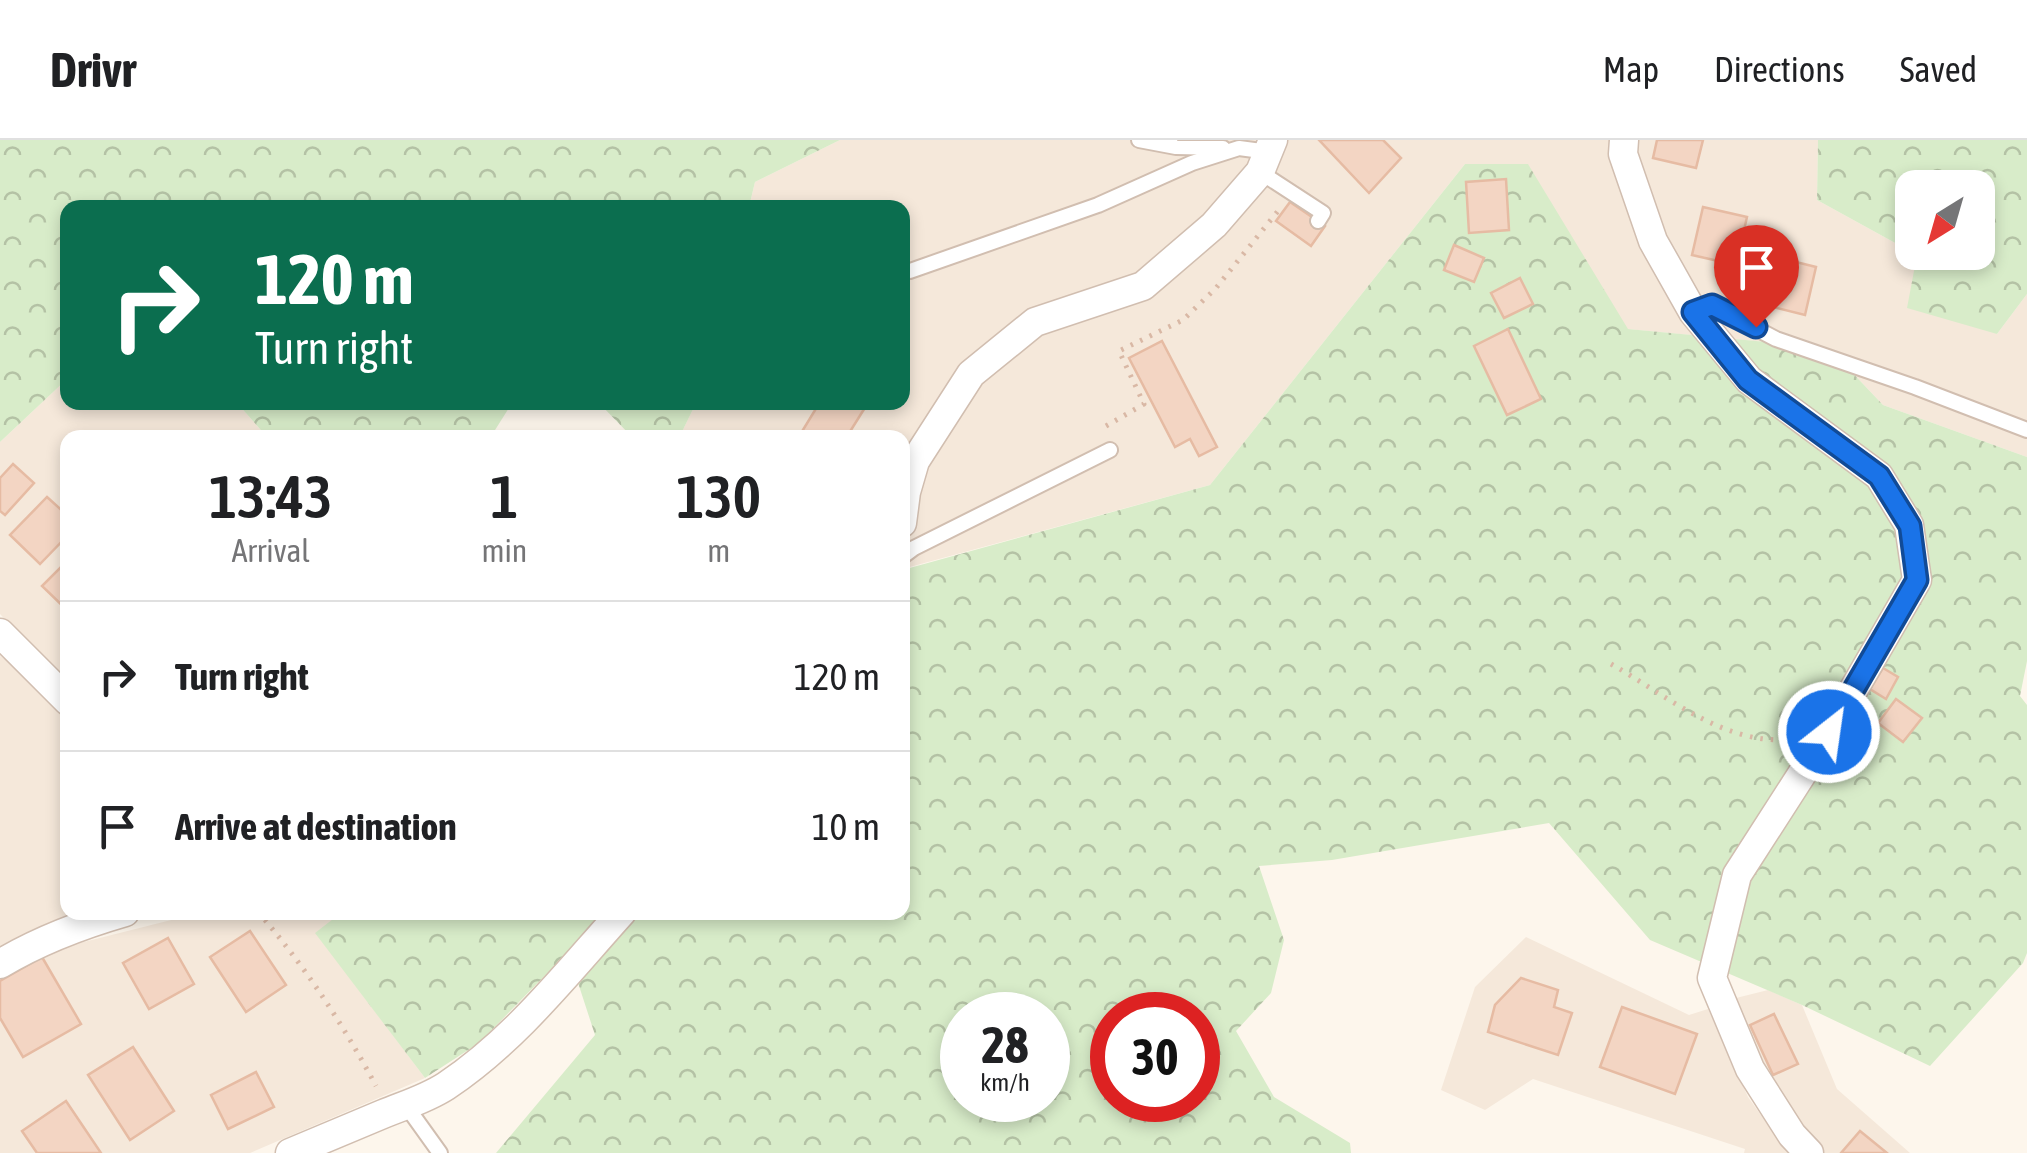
<!DOCTYPE html>
<html lang="en">
<head>
<meta charset="utf-8">
<style>
  body { margin:0; font-family:"Asap Condensed",sans-serif; background:#f6f6f6; color:#202124; height:100vh; display:flex; flex-direction:column; font-size:38px; white-space:nowrap }
  * { box-sizing:border-box; margin:0 }
  p { font-size:32px; color:#757577 }
  .icon { flex:none; width:55px; height:55px; fill:none; stroke:currentColor; stroke-width:2; stroke-linecap:round; stroke-linejoin:round }
  .map { position:relative; flex:1; overflow:hidden }
  .side { position:absolute; left:60px; top:290px; width:850px; height:490px; display:flex; flex-direction:column; background:#fff; border-radius:20px; box-shadow:0 5px 15px #0003 }
  .side>* { flex:none }
  .guide { position:absolute; left:60px; top:60px; width:850px; height:210px; border-radius:20px; box-shadow:0 5px 15px #0003; background:#0b6e4f; color:#fff; overflow:hidden }
  .needle { width:65px; rotate:217deg }
  .buttons { position:absolute; left:1895px; top:30px; display:grid; gap:20px }
  .buttons a { display:grid; place-items:center; width:100px; height:100px; border-radius:20px; background:#fff; box-shadow:0 5px 15px #0003; font-size:50px }
  .speed { position:absolute; left:940px; top:852px; display:flex; gap:20px; font-size:50px; font-weight:700; text-align:center }
  .speed>* { display:grid; place-content:center; width:130px; height:130px; border-radius:50%; background:#fff; box-shadow:0 5px 15px #0003; line-height:1 }
  .speed small { font-size:25px; font-weight:400 }
  .speed .limit { border:15px solid #d22; background:#fff; color:#111 }
  .pin { position:absolute; display:grid; place-items:center; width:85px; height:85px; color:#fff; margin:-102px -42px; border-radius:50% 50% 50% 0; rotate:-45deg; box-shadow:0 0 10px #0007 }
  .pin .icon { rotate:45deg }
  .me { position:absolute; width:110px; margin:-55px; rotate:30deg; stroke-linejoin:round; filter:drop-shadow(0 0 8px #0008) }
  .turn { display:flex; align-items:center; gap:35px; height:210px; padding:0 30px; font-size:45px }
  .turn .icon { width:130px; height:130px; stroke-width:2.5 }
  .turn b { display:block; font-size:70px; line-height:85px }
  .eta { display:flex; justify-content:space-evenly; align-items:center; height:170px; text-align:center }
  .eta b { font-size:60px; font-weight:600; line-height:70px }
  ul { padding:0; list-style:none }
  li { display:flex; align-items:center; gap:30px; height:150px; padding:0 30px; border-top:2px solid #e0e0e0 }
  li div { flex:1 }
  li b { display:block; font-size:38px }
  li em { font-style:normal }
  header { display:flex; align-items:center; gap:60px; box-sizing:border-box; height:140px; padding:0 50px; background:#fff; border-bottom:2px solid #e0e0e0 }
  header strong { font-size:48px }
  nav { display:flex; gap:55px; margin-inline-start:auto; font-size:35px }
  .map>svg:first-child { display:block }
</style>
</head>
<body>
<header>
<strong>Drivr</strong>
<nav><a>Map</a><a>Directions</a><a>Saved</a></nav>
</header>
<div class="map">
<svg width="2027" height="1013" viewBox="0 0 2027 1013">
  <defs>
    <pattern id="forest-crowns" width="20" height="18" patternUnits="userSpaceOnUse" patternTransform="scale(2.5)"><rect width="20" height="18" fill="#d8ecc9"/><path d="M2 6a3 3 0 1 1 6 0M12 15a3 3 0 1 1 6 0" fill="none" stroke="#b4c2a5"/></pattern>
  </defs>
  <rect width="100%" height="100%" fill="#fdf6ec"/>
  <g fill="#f5e8da">
    <path d="M 840,0 L 1818,0 L 1817,60 L 1917,115 L 1997,194 L 2027,154 L 2027,317 L 1883,265 L 1829,208 L 1627,189 L 1528,25 L 1465,24 L 1210,345 L 906,428 L 903,445 L 902,298 L 679,298 L 696,263 L 902,262 L 902,68 L 749,67 L 755,42 Z"/>
    <path d="M 67,239 L 68,262 L 237,263 L 267,297 L 68,298 L 67,545 L 0,474 L 0,302 Z"/>
    <path d="M 0,516 L 35,541 L 67,574 L 68,772 L 86,773 L 0,811 Z"/>
    <path d="M 199,773 L 342,773 L 316,793 L 425,938 L 250,1013 L 0,1013 L 0,841 L 56,809 Z"/>
    <path d="M 1526,797 L 1689,875 L 1708,869 L 1748,957 L 1788,1013 L 1744,1013 L 1745,1009 L 1533,939 L 1485,970 L 1441,950 L 1475,847 Z"/>
    <path d="M 1768,850 L 1802,865 L 1837,949 L 1910,1013 L 1818,1013 L 1769,947 L 1728,860 Z"/>
  </g>
  <g fill="url(#forest-crowns)" fill-rule="evenodd">
    <path d="M 0,0 L 840,0 L 755,42 L 749,67 L 68,68 L 67,239 L 0,302 Z"/>
    <path d="M 1818,0 L 2027,0 L 2027,154 L 1997,194 L 1907,168 L 1917,115 L 1817,60 ZM 1912,48 L 1978,48 L 1978,112 L 1912,112 Z"/>
    <path d="M 1465,24 L 1528,24 L 1628,189 L 1829,208 L 1883,265 L 2027,317 L 2027,521 L 2020,556 L 2027,565 L 2027,813 L 2023,823 L 1930,926 L 1802,865 L 1650,800 L 1549,683 L 1332,720 L 1259,726 L 1284,800 L 1271,853 L 1236,891 L 1274,957 L 1350,1003 L 1351,1013 L 496,1013 L 595,895 L 568,812 L 479,903 L 425,938 L 315,793 L 342,772 L 902,772 L 902,445 L 906,429 L 1210,345 ZM 962,875 L 1048,875 L 1048,960 L 962,960 ZM 1112,875 L 1198,875 L 1198,960 L 1112,960 Z"/>
    <path d="M 237,263 L 512,263 L 490,298 L 267,297 Z"/>
    <path d="M 599,263 L 696,263 L 679,298 L 632,297 Z"/>
  </g>
  <g fill="#f3d5c3" stroke="#e6bba3" stroke-width="2.5">
    <path d="M 1319,0 L 1383,0 L 1401,18 L 1369,53 Z"/>
    <path d="M 1657,0 L 1703,0 L 1696,28 L 1653,18 Z"/>
    <path d="M 1506,39 L 1509,90 L 1469,93 L 1466,42 Z"/>
    <path d="M 1290,62 L 1325,86 L 1311,106 L 1276,81 Z"/>
    <path d="M 1703,67 L 1747,77 L 1736,125 L 1692,115 Z"/>
    <path d="M 1454,105 L 1484,118 L 1474,142 L 1444,130 Z"/>
    <path d="M 1772,116 L 1816,127 L 1805,175 L 1761,164 Z"/>
    <path d="M 1520,138 L 1533,164 L 1504,178 L 1491,153 Z"/>
    <path d="M 1508,189 L 1541,259 L 1507,275 L 1474,206 Z"/>
    <path d="M 1162,201 L 1217,307 L 1199,316 L 1190,299 L 1175,307 L 1129,218 Z"/>
    <path d="M 820,262 L 860,262 L 866,266 L 846,298 L 798,298 Z"/>
    <path d="M 13,324 L 34,343 L 5,375 L 0,371 L 0,338 Z"/>
    <path d="M 47,357 L 68,376 L 68,395 L 40,424 L 10,395 Z"/>
    <path d="M 68,420 L 68,471 L 42,446 Z"/>
    <path d="M 1883,528 L 1898,537 L 1886,559 L 1870,549 Z"/>
    <path d="M 1896,559 L 1922,578 L 1903,602 L 1878,583 Z"/>
    <path d="M 250,791 L 286,845 L 246,872 L 210,817 Z"/>
    <path d="M 168,798 L 194,844 L 149,869 L 123,823 Z"/>
    <path d="M 42,817 L 81,884 L 23,917 L 0,878 L 0,841 Z"/>
    <path d="M 1521,838 L 1558,850 L 1554,867 L 1572,873 L 1558,915 L 1488,892 L 1495,865 Z"/>
    <path d="M 1622,867 L 1697,894 L 1675,954 L 1600,927 Z"/>
    <path d="M 1774,874 L 1798,924 L 1773,935 L 1750,885 Z"/>
    <path d="M 133,907 L 174,971 L 130,1000 L 88,935 Z"/>
    <path d="M 256,932 L 274,967 L 228,989 L 211,955 Z"/>
    <path d="M 66,961 L 101,1013 L 37,1013 L 22,991 Z"/>
    <path d="M 1860,991 L 1887,1013 L 1841,1013 Z"/>
  </g>
  <g fill="none" stroke-linecap="round" stroke-linejoin="round">
    <g stroke="#d1beb0" stroke-width="18">
      <g id="service">
        <path d="M 1139,0 L 1176,7 L 1223,8"/>
        <path d="M 1260,32 L 1323,73 L 1318,81"/>
        <path d="M 910,131 L 1098,65 L 1192,23 L 1239,8 L 1269,12"/>
        <path d="M 1693,172 L 1711,165 L 1776,199 L 1915,247 L 2027,290"/>
        <path d="M 902,417 L 914,408 L 1110,310"/>
        <path d="M 407,967 L 440,1013"/>
      </g>
    </g>
    <g stroke="#d1beb0" stroke-width="31">
      <g id="minor">
        <path d="M 1624,0 L 1623,14 L 1653,101 L 1693,172 L 1749,240 L 1879,336 L 1909,385 L 1917,440 L 1829,592 L 1737,735 L 1712,838 L 1750,929 L 1792,995 L 1809,1013"/>
        <path d="M 902,383 L 906,352 L 915,321 L 971,234 L 1035,182 L 1143,146 L 1214,85 L 1260,32 L 1273,0"/>
        <path d="M 0,493 L 68,561"/>
        <path d="M 0,824 C 40,800 80,785 125,772"/>
        <path d="M 290,1013 C 321,1000 352,987 383,974 C 405,965 426,959 446,946 C 515,900 567,833 622,772"/>
      </g>
    </g>
    <g stroke="#d9b8a5" stroke-width="5" stroke-dasharray="2.5 8" stroke-linecap="butt">
      <path d="M 1106,286 L 1144,264 L 1119,211 L 1183,180 L 1216,148 L 1278,71"/>
      <path d="M 1611,524 C 1666,555 1726,607 1792,599"/>
      <path d="M 258,772 C 304,825 343,884 376,946"/>
    </g>
    <use href="#service" stroke="#fff" stroke-width="14"/>
    <use href="#minor" stroke="#fff" stroke-width="28"/>
  </g>
  <g fill="none" stroke-linecap="round" stroke-linejoin="round">
    <g stroke="#114b97" stroke-width="25">
      <path id="route" d="M 1756,187 L 1712,165 L 1693,172 L 1748,240 L 1879,336 L 1910,386 L 1917,440 L 1829,592"/>
    </g>
    <use href="#route" stroke="#1a73e8" stroke-width="18"/>
  </g>
</svg>
<div class="buttons">
<a><svg class="needle" viewBox="-14 -14 28 28"><path d="M0-13l5 13h-10z" fill="#e53935"/><path d="M0 13l5-13h-10z" fill="#757577"/></svg></a>
</div>
<div class="speed"><div>28<small>km/h</small></div><div class="limit">30</div></div>
<div class="pin" style="left:1756px;top:187px;background:#d93025"><svg class="icon" aria-label="arrive" viewBox="0 0 24 24"><path d="M6 21V4h12l-3 4 3 4H6"/></svg></div>
<svg class="me" style="left:1829px;top:592px" viewBox="-20 -20 40 40"><circle r="17" fill="#1a73e8" stroke="#fff" stroke-width="3"/><path d="M0-11L8 9 0 5-8 9z" fill="#fff"/></svg>
<div class="guide">
<div class="turn"><svg class="icon" aria-label="right" viewBox="0 0 24 24"><path d="M7 20v-9h11M14 6l5 5-5 5"/></svg><div><b>120 m</b>Turn right</div></div>
</div>
<section class="side">
<div class="eta">
<div><b>13:43</b><p>Arrival</p></div>
<div><b>1</b><p>min</p></div>
<div><b>130</b><p>m</p></div>
</div>
<ul>
<li><svg class="icon" aria-label="right" viewBox="0 0 24 24"><path d="M7 20v-9h11M14 6l5 5-5 5"/></svg><div><b>Turn right</b></div><em>120 m</em></li>
<li><svg class="icon" aria-label="arrive" viewBox="0 0 24 24"><path d="M6 21V4h12l-3 4 3 4H6"/></svg><div><b>Arrive at destination</b></div><em>10 m</em></li>
</ul>
</section>
</div>
</body>
</html>
